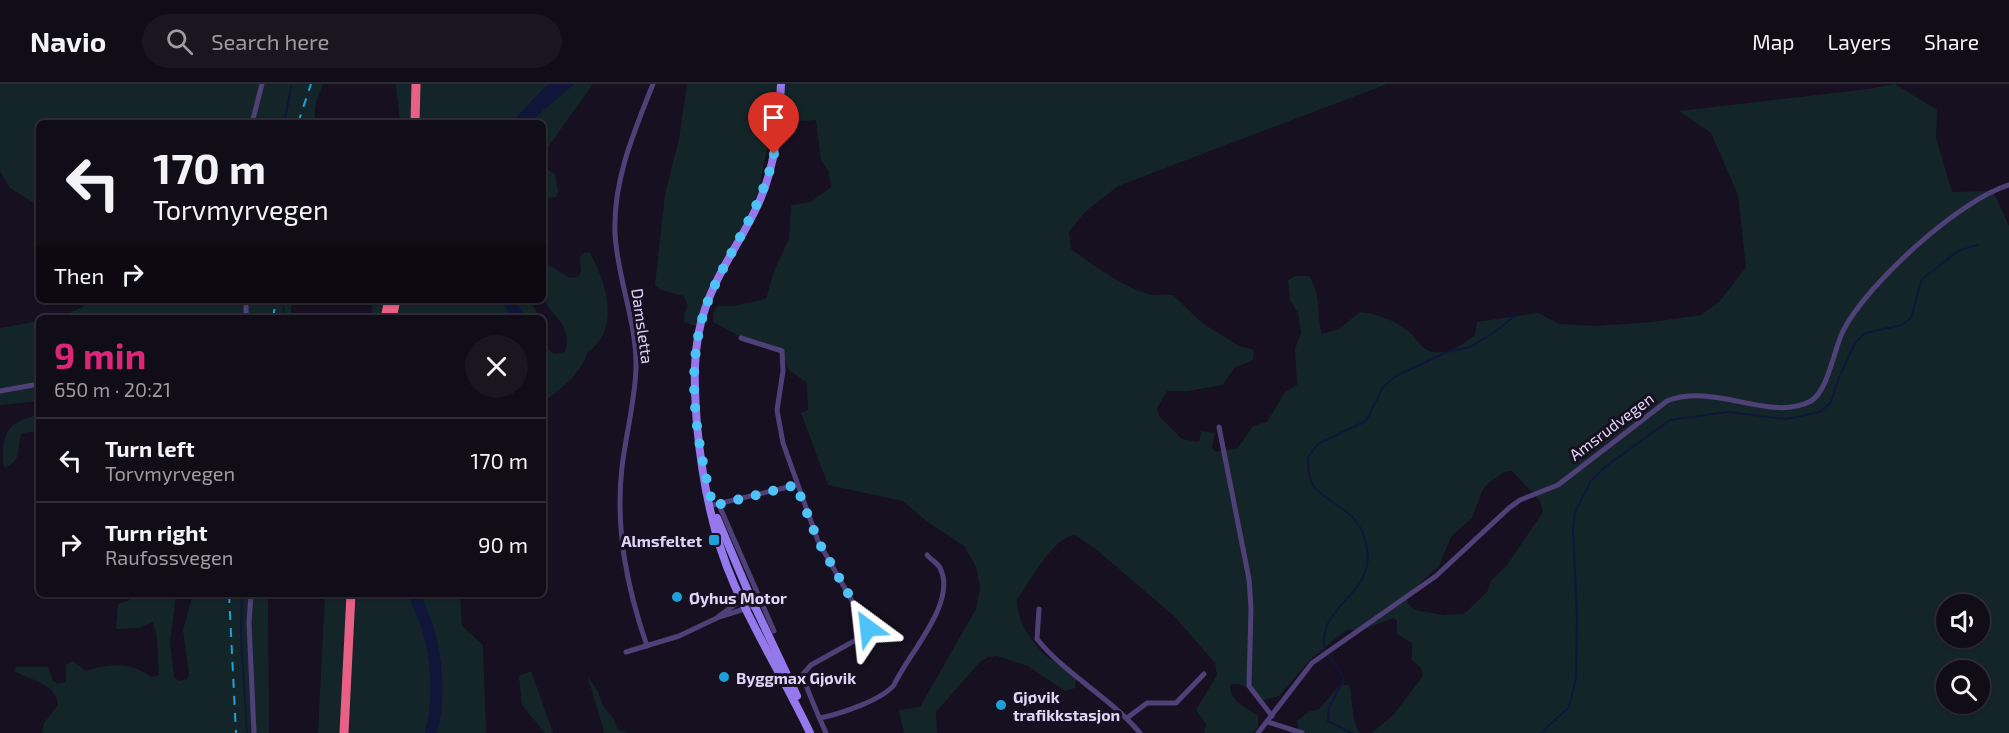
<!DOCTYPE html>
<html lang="en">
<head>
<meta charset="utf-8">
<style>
  body { margin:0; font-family:"Exo 2",sans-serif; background:#191521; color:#f1f3f6; height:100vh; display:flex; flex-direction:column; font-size:22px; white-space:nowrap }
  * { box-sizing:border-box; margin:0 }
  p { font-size:20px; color:#9c9ba2 }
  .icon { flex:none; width:33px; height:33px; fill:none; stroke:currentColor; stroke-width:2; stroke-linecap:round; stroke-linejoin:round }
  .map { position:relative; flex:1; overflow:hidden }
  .details { position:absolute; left:36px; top:231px; width:510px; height:282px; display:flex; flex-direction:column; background:#100c18; border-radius:9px; box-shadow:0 2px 4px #0004,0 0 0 2px #302c37 }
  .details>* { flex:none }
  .top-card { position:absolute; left:36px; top:36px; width:510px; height:183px; border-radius:9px; box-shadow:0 2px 4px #0004,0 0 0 2px #302c37; background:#100c18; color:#f1f3f6; overflow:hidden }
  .tools { position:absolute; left:1936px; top:510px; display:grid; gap:12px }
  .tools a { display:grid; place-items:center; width:54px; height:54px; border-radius:50%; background:#100c18; box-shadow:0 2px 4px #0004,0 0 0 2px #302c37; font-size:30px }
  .pin { position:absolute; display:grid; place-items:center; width:51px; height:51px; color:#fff; margin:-62px -26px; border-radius:50% 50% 50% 0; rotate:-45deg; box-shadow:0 0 6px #0007 }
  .pin .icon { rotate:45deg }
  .me { position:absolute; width:66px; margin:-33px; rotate:330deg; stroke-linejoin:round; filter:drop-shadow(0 0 4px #0008) }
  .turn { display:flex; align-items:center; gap:21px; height:126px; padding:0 18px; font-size:27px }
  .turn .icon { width:78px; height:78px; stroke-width:2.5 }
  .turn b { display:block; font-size:42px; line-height:51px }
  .then { display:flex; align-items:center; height:57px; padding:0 18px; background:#0003; gap:12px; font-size:22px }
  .round { display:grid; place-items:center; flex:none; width:63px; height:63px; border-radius:32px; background:#191521 }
  .head { display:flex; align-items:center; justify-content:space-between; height:102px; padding:0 18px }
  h1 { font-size:36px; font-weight:700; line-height:45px; color:#db2777 }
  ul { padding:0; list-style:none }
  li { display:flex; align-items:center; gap:18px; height:84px; padding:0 18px; border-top:2px solid #302c37 }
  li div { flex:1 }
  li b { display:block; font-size:22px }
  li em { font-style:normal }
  header { display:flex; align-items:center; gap:36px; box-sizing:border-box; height:84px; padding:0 30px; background:#100c18; border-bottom:2px solid #302c37 }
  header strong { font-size:28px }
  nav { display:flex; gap:33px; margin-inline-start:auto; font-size:21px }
  .search { width:420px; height:54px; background:#191521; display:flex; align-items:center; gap:15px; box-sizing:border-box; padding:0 21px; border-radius:33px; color:#9c9ba2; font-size:22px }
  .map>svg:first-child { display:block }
</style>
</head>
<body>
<header>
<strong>Navio</strong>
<div class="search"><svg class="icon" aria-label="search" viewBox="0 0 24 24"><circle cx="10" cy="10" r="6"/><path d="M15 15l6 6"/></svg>Search here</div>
<nav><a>Map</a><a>Layers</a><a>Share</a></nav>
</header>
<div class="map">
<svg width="2009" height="649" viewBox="0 0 2009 649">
  <rect width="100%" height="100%" fill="#161020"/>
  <g fill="#142529" fill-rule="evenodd">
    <path d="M 0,0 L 323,0 L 316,18 L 314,39 L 39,39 L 39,122 L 10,104 L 0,87 Z"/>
    <path d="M 396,0 L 548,0 L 511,39 L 400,39 Z"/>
    <path d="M 574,0 L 593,0 L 543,70 L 543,39 L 528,39 Z"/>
    <path d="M 687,0 L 1387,0 L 1118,102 L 1085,128 L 1069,148 L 1071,165 C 1091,180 1129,207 1153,211 C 1160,212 1166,210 1173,211 L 1202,239 L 1239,262 L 1254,266 L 1253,276 L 1234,284 L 1223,301 L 1188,307 L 1167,307 L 1157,324 L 1159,332 L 1182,355 L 1199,358 L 1201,347 L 1215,349 L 1212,363 L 1215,368 L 1238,364 L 1253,342 L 1267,338 L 1285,308 L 1297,301 L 1295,265 L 1301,249 L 1298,229 L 1290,216 L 1288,196 L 1295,192 L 1309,192 C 1322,213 1316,228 1322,250 L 1339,245 L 1360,228 C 1375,229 1396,237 1408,247 C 1414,252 1418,259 1424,264 C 1440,276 1463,261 1475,251 L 1477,238 L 1538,229 L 1559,240 L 1596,242 L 1652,238 L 1701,231 L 1720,217 L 1746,183 L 1738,111 L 1711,49 L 1679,27 L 1868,5 L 1895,0 L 1937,26 L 1936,54 L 1952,108 L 1990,107 L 1995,111 L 2009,142 L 2009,649 L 1372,649 L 1394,630 L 1423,592 L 1421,584 L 1412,576 L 1412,559 L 1397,550 L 1397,536 L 1393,534 L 1363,546 L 1346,546 L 1310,576 L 1279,612 L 1260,617 C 1251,607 1243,596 1230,601 C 1230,618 1246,623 1258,632 L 1258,643 L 1253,649 L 1204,649 L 1206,640 L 1196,626 L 1217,591 L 1215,579 L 1175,533 L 1097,466 L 1075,451 C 1054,452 1029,498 1017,516 C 1017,538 1032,560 1049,574 C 1059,581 1068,586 1076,595 L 1075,604 L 1065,607 L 1028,582 L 997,572 L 988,573 L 979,579 L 936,628 L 937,649 L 904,649 L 899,626 L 920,623 L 976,525 L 980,503 L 976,482 L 964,462 L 925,436 L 903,417 L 828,401 L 801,329 L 808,326 L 807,299 L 788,285 L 783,269 L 741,253 L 713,238 L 713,229 L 718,222 L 733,222 L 766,215 L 774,187 L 789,155 L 791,121 L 811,118 L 831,103 L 829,88 L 821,76 L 816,36 L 775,39 L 771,43 L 759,107 L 736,156 L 718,184 L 696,242 L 684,238 L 684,230 L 688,222 L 684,212 L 661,206 L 655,201 L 665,110 L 679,55 ZM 1512,387 L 1540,417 L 1543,428 L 1507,481 L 1491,497 L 1487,508 L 1464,530 L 1444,531 L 1415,526 L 1408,520 L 1406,512 L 1439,482 L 1451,453 L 1472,434 L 1482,407 L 1487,400 L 1504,388 ZM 1947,520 L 1980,520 L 1980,554 L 1947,554 ZM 1947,586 L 1980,586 L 1980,620 L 1947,620 Z"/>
    <path d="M 543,83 L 555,90 L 558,108 L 556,113 L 550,114 L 543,110 Z"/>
    <path d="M 584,169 L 590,169 C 607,200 621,246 587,269 C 582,289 559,307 543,318 L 543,261 L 554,270 L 565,268 C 573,241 554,235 544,216 C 540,207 543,191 543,182 L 550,182 L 570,194 L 578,193 L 581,188 L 580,173 Z"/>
    <path d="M 89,216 L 291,216 L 291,234 L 58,234 L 83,223 Z"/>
    <path d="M 373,216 L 502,216 L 511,234 L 371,234 Z"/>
    <path d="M 514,216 L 530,216 L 540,234 L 527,234 Z"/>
    <path d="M 39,237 L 39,317 L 0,321 L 0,244 Z"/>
    <path d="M 39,331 L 39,347 L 22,349 C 16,362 23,378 4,384 C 0,352 7,336 39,331 Z"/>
    <path d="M 134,510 L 176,510 L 170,558 L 174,593 L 179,597 L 187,595 L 189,590 L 183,546 L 193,510 L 268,510 L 269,649 L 42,649 L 44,639 L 58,621 C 55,598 30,597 15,587 L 16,583 L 48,583 L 53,597 L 58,600 L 66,598 L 66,581 L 73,577 L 86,587 C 109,580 130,577 151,593 L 159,591 L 157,554 L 153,538 L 139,544 L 116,545 L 118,520 L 129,516 Z"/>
    <path d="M 325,510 L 460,510 L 462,542 L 483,561 L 486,649 L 318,649 Z"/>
    <path d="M 531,587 L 553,649 L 545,649 L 522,621 L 519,592 Z"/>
    <path d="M 587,591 L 598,608 L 603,622 L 614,635 L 618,646 L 628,649 L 603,649 L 604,647 Z"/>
    <path d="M 1340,601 L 1349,601 C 1353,614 1351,637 1360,649 L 1299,649 L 1297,637 L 1308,628 L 1319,625 Z"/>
  </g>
  <g fill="#101639">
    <path d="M 548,0 L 574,0 L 528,39 L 511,39 Z"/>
    <path d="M 502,216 L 514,216 L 527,234 L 511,234 Z"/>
  </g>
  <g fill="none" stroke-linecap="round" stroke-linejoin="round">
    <g stroke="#101639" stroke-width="2">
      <path d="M 284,39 L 292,0"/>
      <path d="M 283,234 L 284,216"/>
      <path d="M 543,268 L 546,279 L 543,283"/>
      <path d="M 242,510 L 241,553 L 247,649"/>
      <path d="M 1352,649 L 1328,637 L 1329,623 L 1344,595 C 1340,582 1325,573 1324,560 C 1321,520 1375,510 1367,464 C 1361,427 1336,425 1315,404 C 1309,397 1308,382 1308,373 L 1318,360 L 1366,337 L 1383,303 L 1396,292 L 1447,268 L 1470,263 L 1493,249 L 1516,231"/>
      <path d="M 1541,649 L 1569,623 L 1576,594 L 1577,533 L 1573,445 L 1575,428 L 1591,397 L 1605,383 L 1670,336 L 1728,328 L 1786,335 L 1820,328 L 1831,318 L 1840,291 L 1855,259 L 1865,249 L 1902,241 L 1911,234 L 1922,195 L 1958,167 L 1977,161"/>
    </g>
    <path stroke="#101639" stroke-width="12" d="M 415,510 C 417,521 423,530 427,541 C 437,573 440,616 431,649"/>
    <g stroke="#4f4178" stroke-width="5">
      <path d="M 252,39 L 262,0"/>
      <path d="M 246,234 L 246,216"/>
      <path d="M 741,254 L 782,267 L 783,287 L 777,326 L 783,359 L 818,457 L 868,545 L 865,551 L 811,581 L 803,590 C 803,597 822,640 826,649"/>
      <path d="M 0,307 L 39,300"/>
      <path d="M 1219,343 L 1249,495 L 1251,524 L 1249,602 L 1272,632"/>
      <path d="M 719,421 L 774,547"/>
      <path d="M 709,422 L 796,401"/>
      <path d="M 251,510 L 249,539 L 254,649"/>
      <path d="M 1039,525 L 1037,555 C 1066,591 1110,613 1140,649"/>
      <path d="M 719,532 L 743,515"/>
      <path d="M 647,562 C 627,504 615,445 622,383 C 626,350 635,317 636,284 C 637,238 617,194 615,149 C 613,96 634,48 653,0"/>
      <path d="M 626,568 L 679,552 L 719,533 L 754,522"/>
      <path d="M 820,634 C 840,630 882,616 894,601 C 908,570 958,518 940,484 C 937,478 931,476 927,471"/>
      <path d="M 1127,634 L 1147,619 L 1176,619 L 1204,590"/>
      <path d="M 1268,638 L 1302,649"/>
      <path d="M 1258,649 L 1312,579 L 1436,492 L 1509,424 L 1520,416 L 1558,401 L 1667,317 C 1715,298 1770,339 1811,317 C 1828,307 1834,265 1843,247 C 1867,200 1959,116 2009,101"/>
    </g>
    <g stroke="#9478ec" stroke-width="8">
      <path d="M 781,0 C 779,39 776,79 760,116 C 744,153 718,186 705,225 C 692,262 694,302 697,341 C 702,395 712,450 734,500 C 756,551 786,598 810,649"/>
      <path d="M 717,434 L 750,512 L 797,612"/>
    </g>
    <g stroke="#e96085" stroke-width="9">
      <path d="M 415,39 L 416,0"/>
      <path d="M 385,234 L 389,216"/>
      <path d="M 392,234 L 396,216"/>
      <path d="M 344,649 L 351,510"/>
    </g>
    <g stroke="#1ea1db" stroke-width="2" stroke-dasharray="9 8" stroke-linecap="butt">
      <path d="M 298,39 L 311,0"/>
      <path d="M 273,234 L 276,216"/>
      <path d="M 229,510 L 236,649"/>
    </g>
  </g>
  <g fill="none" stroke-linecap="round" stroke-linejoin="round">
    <path stroke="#4fc3f7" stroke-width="10" stroke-dasharray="0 18" d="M 774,70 C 763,120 735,158 714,203 C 681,272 695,351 713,422 L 796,401 L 818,457 L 868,544"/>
  </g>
  <g fill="#1ea1db" stroke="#161020" stroke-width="2">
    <rect x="708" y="450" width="12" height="12" rx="3"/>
    <circle cx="677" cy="513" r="6"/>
    <circle cx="724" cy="593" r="6"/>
    <circle cx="1001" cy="621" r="6"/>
  </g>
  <g text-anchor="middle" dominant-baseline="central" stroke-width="6" stroke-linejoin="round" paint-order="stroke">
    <g font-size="16" fill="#e0d5f9" stroke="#161020">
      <text transform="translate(643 242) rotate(82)">Damsletta</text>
      <text transform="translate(1611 342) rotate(-37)">Amsrudvegen</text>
    </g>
    <g font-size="16" font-weight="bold" fill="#e0d5f9" stroke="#161020" text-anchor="start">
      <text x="702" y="456" text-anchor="end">Almsfeltet</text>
      <text x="689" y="513">Øyhus Motor</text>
      <text x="736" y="593">Byggmax Gjøvik</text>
      <text x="1013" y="612">Gjøvik<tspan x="1013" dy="18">trafikkstasjon</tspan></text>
    </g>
  </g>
</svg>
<div class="tools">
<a><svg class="icon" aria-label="sound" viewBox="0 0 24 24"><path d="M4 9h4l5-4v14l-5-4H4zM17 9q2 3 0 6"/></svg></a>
<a><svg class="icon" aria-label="search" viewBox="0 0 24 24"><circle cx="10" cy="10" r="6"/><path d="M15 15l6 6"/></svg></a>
</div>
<div class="pin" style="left:774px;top:70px;background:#d93025"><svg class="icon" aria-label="arrive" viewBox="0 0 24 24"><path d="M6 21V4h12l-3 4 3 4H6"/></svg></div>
<svg class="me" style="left:868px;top:544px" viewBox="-20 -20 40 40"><path d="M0-17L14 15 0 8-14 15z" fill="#4fc3f7" stroke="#fff" stroke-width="4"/></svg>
<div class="top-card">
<div class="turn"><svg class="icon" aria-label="left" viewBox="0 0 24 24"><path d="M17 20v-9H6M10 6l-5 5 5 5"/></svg><div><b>170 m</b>Torvmyrvegen</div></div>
<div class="then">Then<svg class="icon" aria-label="right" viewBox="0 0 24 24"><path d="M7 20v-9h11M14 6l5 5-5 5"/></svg></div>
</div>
<section class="details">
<div class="head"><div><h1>9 min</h1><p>650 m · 20:21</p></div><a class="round"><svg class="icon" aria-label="close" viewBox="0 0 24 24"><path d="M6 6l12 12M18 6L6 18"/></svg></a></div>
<ul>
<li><svg class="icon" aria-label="left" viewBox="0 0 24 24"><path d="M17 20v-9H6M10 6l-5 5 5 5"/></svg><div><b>Turn left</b><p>Torvmyrvegen</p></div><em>170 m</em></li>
<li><svg class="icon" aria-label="right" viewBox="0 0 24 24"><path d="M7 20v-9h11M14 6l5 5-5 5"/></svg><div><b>Turn right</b><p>Raufossvegen</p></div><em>90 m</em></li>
</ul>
</section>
</div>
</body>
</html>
